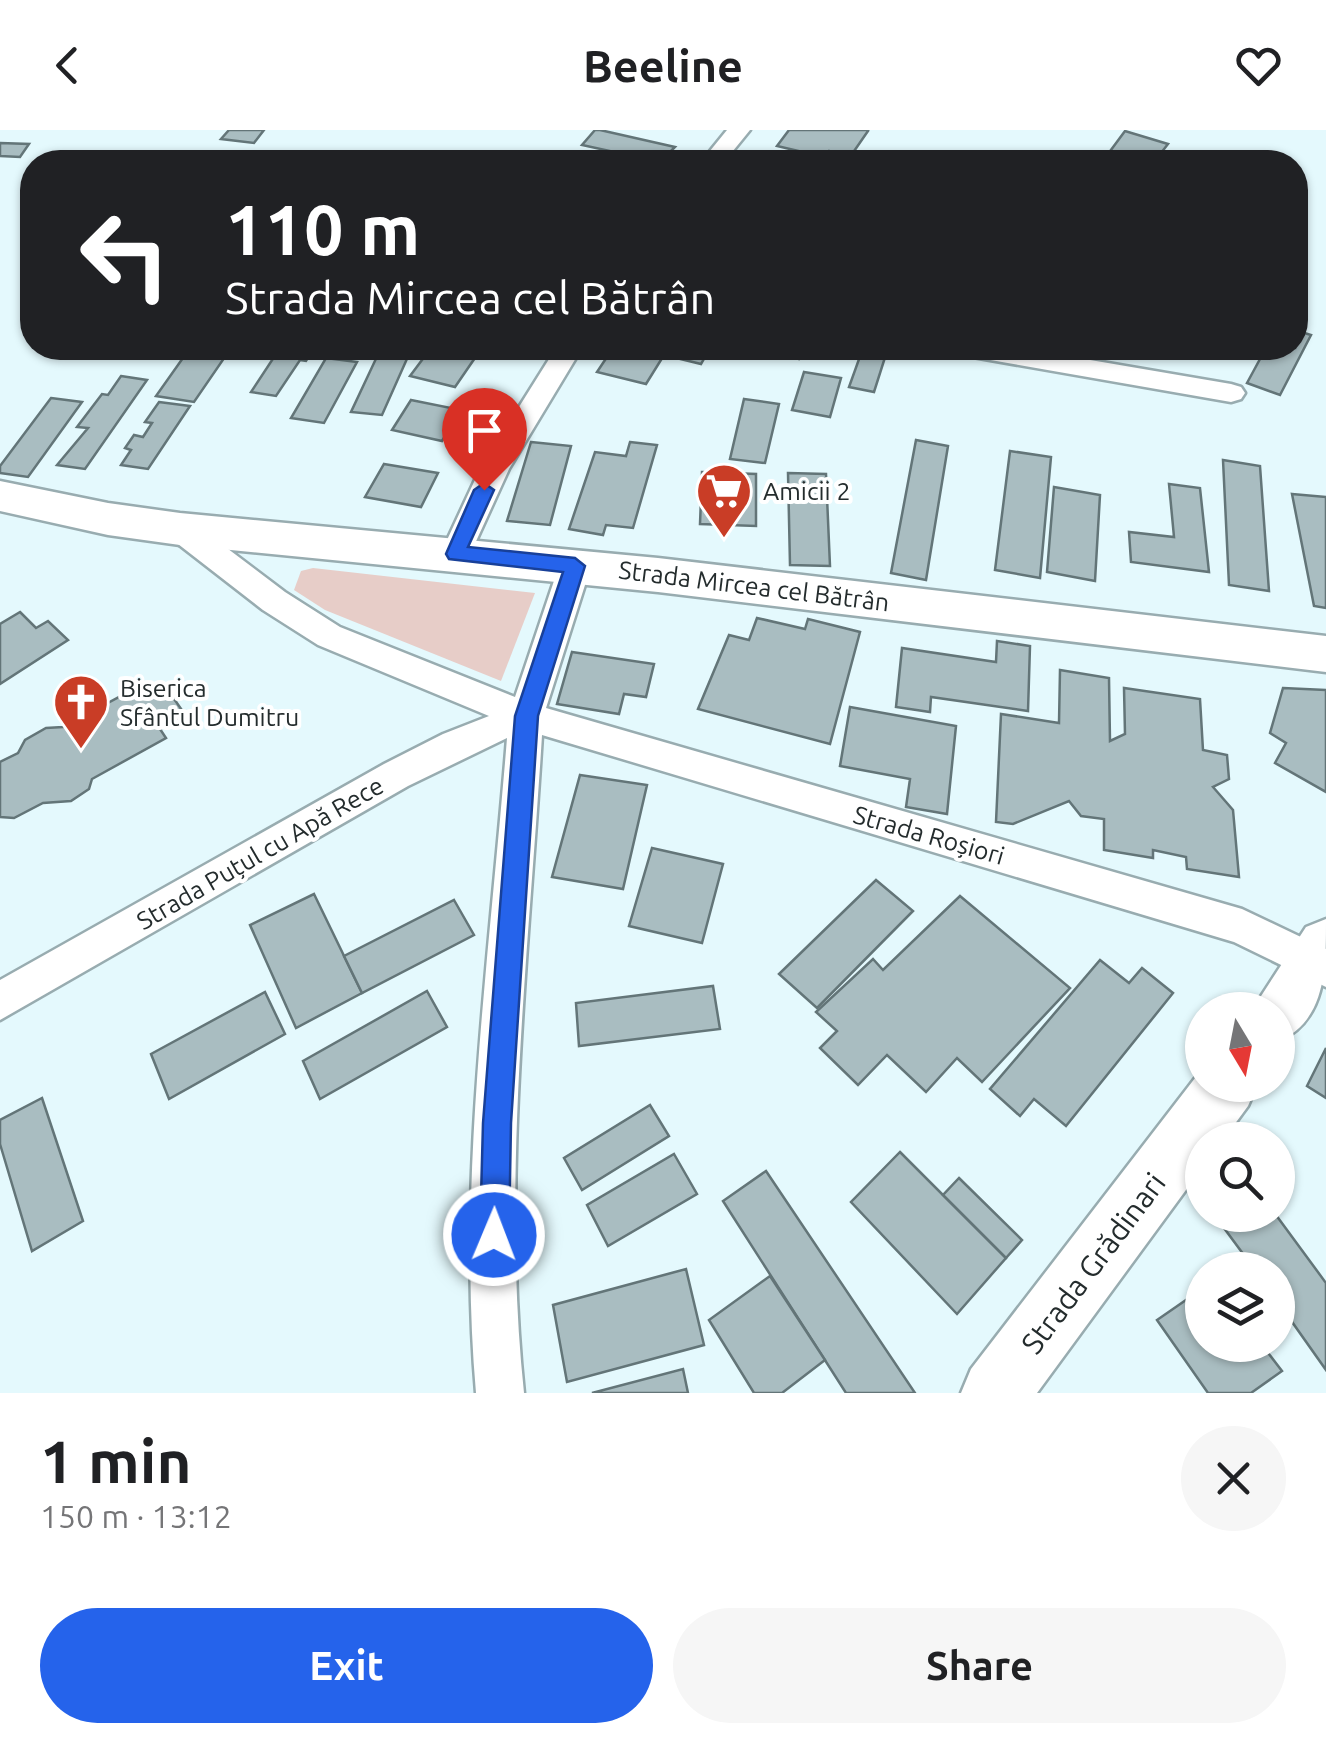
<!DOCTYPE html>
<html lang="en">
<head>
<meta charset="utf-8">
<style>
  body { margin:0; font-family:Ubuntu,sans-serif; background:#f6f6f6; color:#202124; height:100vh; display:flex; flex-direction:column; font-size:38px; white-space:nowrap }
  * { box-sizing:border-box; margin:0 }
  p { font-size:32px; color:#757577 }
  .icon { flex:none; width:55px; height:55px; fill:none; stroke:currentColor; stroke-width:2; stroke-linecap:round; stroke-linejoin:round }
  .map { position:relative; height:1263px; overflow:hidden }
  .details { display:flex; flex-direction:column; background:#fff; flex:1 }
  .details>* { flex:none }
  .hud { position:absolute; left:20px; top:20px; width:1288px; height:210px; border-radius:40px; box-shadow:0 2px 8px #0004; background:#202124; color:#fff; overflow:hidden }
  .needle { width:65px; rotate:170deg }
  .tools { position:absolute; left:1185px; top:862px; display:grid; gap:20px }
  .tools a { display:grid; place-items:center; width:110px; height:110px; border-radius:50%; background:#fff; box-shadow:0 2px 8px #0004; font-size:50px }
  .pin { position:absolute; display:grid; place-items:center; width:85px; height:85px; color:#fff; margin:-102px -42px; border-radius:50% 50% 50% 0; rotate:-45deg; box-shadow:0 0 10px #0007 }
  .pin .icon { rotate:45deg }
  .me { position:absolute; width:110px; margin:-55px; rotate:1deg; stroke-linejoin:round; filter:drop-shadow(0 0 8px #0008) }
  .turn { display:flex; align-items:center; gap:35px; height:210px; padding:0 40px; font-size:45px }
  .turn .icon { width:130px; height:130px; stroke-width:2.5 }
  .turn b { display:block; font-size:70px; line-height:85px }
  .round { display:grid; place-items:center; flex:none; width:105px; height:105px; border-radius:52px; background:#f6f6f6 }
  .head { display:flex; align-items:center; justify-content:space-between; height:170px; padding:0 40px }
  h1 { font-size:60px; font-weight:700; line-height:75px }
  .cta { display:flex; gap:20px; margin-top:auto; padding:20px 40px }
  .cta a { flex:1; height:115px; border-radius:60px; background:#2563eb; color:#fff; font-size:40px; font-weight:700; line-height:115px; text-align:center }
  .cta a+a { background:#f6f6f6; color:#202124 }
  header { display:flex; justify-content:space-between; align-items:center; height:130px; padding:0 40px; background:#fff; font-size:45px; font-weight:700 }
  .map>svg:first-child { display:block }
</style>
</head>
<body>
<header><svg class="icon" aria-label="back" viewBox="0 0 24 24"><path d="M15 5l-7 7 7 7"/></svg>Beeline<svg class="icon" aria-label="heart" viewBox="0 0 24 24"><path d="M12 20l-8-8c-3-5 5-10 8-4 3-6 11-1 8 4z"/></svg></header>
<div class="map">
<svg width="1326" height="1263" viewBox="0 0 1326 1263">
  <rect width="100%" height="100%" fill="#e4f9fd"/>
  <path fill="#e7cdc8" d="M 313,438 L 535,463 L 501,551 L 325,480 L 294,460 L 301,441 Z"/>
  <g fill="#a9bdc1" stroke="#637578" stroke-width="2.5">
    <path d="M 229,0 L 264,0 L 254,13 L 221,9 Z"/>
    <path d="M 595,0 L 600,0 L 675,17 L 660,32 L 582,15 Z"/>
    <path d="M 789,0 L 866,0 L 868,1 L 850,27 L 829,21 L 824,27 L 777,16 Z"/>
    <path d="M 1125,1 L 1168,14 L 1154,32 L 1121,32 L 1105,28 Z"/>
    <path d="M 0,13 L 29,14 L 20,27 L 0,26 Z"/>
    <path d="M 1295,200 L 1311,205 L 1280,265 L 1247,253 L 1266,218 L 1295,218 Z"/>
    <path d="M 190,218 L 224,218 L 223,220 L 229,221 L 194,272 L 156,266 Z"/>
    <path d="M 280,218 L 314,218 L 306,231 L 300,230 L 276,266 L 251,262 Z"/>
    <path d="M 381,218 L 410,222 L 382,285 L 351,282 Z"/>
    <path d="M 431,218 L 459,218 L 479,222 L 455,257 L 410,246 Z"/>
    <path d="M 613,218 L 710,218 L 701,234 L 664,225 L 646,254 L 597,242 Z"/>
    <path d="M 755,218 L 806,218 L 799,229 Z"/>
    <path d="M 863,218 L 888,218 L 874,262 L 849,257 Z"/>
    <path d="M 326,228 L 357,232 L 324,293 L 291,288 Z"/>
    <path d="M 804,242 L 841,248 L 830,287 L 792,280 Z"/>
    <path d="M 121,246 L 147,250 L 85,339 L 57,335 L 88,298 L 77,297 L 102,264 L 108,265 Z"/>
    <path d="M 51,268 L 82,272 L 28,347 L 0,343 L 0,336 Z"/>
    <path d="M 744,269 L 779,274 L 765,333 L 730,329 Z"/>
    <path d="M 411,270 L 461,280 L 442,311 L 392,300 Z"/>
    <path d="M 159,272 L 190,276 L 148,339 L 121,335 L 131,320 L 125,318 L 134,305 L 143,307 L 152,293 L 145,292 Z"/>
    <path d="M 916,310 L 948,316 L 926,450 L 891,443 Z"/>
    <path d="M 531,312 L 571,316 L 550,395 L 507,391 Z"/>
    <path d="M 630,312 L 657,315 L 633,398 L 606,395 L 603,405 L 569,399 L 595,322 L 626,326 Z"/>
    <path d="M 1010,321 L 1051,327 L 1040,448 L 995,440 Z"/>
    <path d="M 1223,330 L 1260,336 L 1269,461 L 1229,455 Z"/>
    <path d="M 384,334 L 438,343 L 421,377 L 365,367 Z"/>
    <path d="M 702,342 L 756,344 L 756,396 L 700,394 Z"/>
    <path d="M 788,343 L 826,344 L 830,436 L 790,435 Z"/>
    <path d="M 1169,354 L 1200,358 L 1209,442 L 1131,432 L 1129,402 L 1174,407 Z"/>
    <path d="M 1054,357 L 1100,365 L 1095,451 L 1047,442 Z"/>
    <path d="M 1292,364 L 1326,367 L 1326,478 L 1314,476 Z"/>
    <path d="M 20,482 L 36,498 L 48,491 L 68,510 L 0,554 L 0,494 Z"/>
    <path d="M 757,488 L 805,499 L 808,489 L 860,502 L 830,614 L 698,579 L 729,505 L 749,510 Z"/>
    <path d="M 997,511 L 1030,516 L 1028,581 L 931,567 L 930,582 L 896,577 L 902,518 L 996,532 Z"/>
    <path d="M 572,522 L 654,534 L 646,567 L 624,564 L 619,584 L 557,574 Z"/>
    <path d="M 1060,540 L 1109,548 L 1110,611 L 1125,604 L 1124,558 L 1200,569 L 1203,620 L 1227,625 L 1229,649 L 1213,657 L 1233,680 L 1239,747 L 1187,739 L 1186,727 L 1153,720 L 1153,728 L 1104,720 L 1104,689 L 1081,686 L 1069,671 L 1013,694 L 996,692 L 1001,584 L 1059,593 Z"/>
    <path d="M 163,553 L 186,586 L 160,599 L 166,608 L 92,649 L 89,659 L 71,671 L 43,673 L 14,688 L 0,687 L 0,632 L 18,623 L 25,610 L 46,598 L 63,597 L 134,559 L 139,567 Z"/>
    <path d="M 1283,558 L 1326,560 L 1326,662 L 1275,633 L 1286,613 L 1270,603 Z"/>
    <path d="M 850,577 L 956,596 L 947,684 L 906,677 L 910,649 L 840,636 Z"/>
    <path d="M 580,645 L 647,655 L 623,759 L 552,747 Z"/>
    <path d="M 652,718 L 723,734 L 702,813 L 629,796 Z"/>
    <path d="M 876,750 L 913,781 L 817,878 L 779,844 Z"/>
    <path d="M 314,764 L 362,863 L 296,898 L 250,795 Z"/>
    <path d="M 960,766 L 1070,858 L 982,952 L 957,928 L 926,962 L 887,925 L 858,955 L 820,918 L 837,901 L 816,882 L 873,829 L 883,840 Z"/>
    <path d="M 454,770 L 474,805 L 362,863 L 344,826 Z"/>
    <path d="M 1100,830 L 1129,853 L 1142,838 L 1173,863 L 1066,996 L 1034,969 L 1020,986 L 990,959 Z"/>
    <path d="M 713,856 L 720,899 L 579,916 L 576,873 Z"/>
    <path d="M 427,861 L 447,897 L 320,969 L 303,931 Z"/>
    <path d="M 265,862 L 285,904 L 169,969 L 151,924 Z"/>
    <path d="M 1326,918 L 1326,968 L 1307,956 Z"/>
    <path d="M 42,968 L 83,1091 L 32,1121 L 0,1014 L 0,990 Z"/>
    <path d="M 650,975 L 669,1006 L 582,1060 L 564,1028 Z"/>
    <path d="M 900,1022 L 1006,1128 L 957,1184 L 851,1072 Z"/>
    <path d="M 674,1024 L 697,1064 L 608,1116 L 587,1075 Z"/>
    <path d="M 766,1041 L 915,1263 L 846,1263 L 723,1071 Z"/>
    <path d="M 959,1048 L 1022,1110 L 1006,1128 L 943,1065 Z"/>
    <path d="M 1246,1085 L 1276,1085 L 1326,1153 L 1326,1240 L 1278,1172 L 1278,1140 L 1255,1140 L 1224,1098 Z"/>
    <path d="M 686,1139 L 704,1215 L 567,1252 L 553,1175 Z"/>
    <path d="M 770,1146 L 825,1230 L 782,1263 L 754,1263 L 709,1190 Z"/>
    <path d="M 1202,1159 L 1202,1215 L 1262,1215 L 1282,1241 L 1251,1263 L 1208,1263 L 1157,1190 Z"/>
    <path d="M 683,1239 L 688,1263 L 592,1263 Z"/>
  </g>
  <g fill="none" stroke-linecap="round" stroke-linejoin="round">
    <g stroke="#98acb0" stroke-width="5">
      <g id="street">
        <path d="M 727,0 L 750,0 L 724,32 L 701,32 Z"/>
        <path d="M 556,218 L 582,218 L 509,339 L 467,431 L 456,434 L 445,431 L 441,423 L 480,339 Z"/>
        <path d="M 960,218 L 1020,218 L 1231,254 L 1241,257 L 1245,263 L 1241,269 L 1231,272 L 973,227 Z"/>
        <path d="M 180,388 L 191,391 L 285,462 L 340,497 L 515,567 L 559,436 L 564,428 L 575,424 L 586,428 L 591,436 L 546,578 L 1242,779 L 1326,819 L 1326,857 L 1234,812 L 542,605 C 529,822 501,1046 524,1263 L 476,1263 C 457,1046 490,825 507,608 L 408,656 L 0,890 L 0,850 L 384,634 L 443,604 L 489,586 L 318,515 L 263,480 L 169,407 L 165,399 L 169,391 Z"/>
      </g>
    </g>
    <g stroke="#98acb0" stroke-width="5">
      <g id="secondary">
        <path d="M 0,351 L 108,373 L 180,383 L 658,428 L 1326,506 L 1326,542 L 658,462 L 180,415 L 108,405 L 0,381 Z"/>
        <path d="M 1326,789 C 1326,840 1326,890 1278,912 L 1278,880 L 1252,880 L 1306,797 Z"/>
        <path d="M 1202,939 L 1202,955 L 1257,955 L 1248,976 L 1223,1010 L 1202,1010 L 1202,1038 L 1037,1263 L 961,1263 L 971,1239 Z"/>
      </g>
    </g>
    <use href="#street" fill="#fff" fill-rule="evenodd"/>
    <use href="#secondary" fill="#fff" fill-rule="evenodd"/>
  </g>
  <path fill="#2563eb" stroke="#184099" stroke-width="2.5" d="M 484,353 L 494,360 L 468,417 L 575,428 L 585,436 L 538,586 L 511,993 L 509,1105 L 504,1115 L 494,1120 L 484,1115 L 480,1105 L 483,993 L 515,586 L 563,442 L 449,429 L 446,424 L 474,360 Z"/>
  <defs>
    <g id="supermarket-pin" transform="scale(2.875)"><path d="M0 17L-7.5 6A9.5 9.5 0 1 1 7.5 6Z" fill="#c93d26" stroke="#fff"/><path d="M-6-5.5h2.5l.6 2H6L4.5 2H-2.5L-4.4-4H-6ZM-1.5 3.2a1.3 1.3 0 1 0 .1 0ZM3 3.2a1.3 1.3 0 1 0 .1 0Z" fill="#fff"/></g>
    <g id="church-pin" transform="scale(2.875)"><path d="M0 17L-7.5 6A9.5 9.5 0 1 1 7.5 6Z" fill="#c93d26" stroke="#fff"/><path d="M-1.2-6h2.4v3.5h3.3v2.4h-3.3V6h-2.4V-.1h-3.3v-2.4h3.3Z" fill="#fff"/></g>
  </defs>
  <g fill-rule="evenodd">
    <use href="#supermarket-pin" x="724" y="361"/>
    <use href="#church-pin" x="81" y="572"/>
  </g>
  <g text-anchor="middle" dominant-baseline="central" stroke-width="8" stroke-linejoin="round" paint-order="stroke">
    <g font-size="25" fill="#242c2d" stroke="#fff" text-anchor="start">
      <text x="763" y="361">Amicii 2</text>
      <text x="120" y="558">Biserica<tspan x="120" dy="29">Sfântul Dumitru</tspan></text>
    </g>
    <g font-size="25" fill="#242c2d" stroke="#fff">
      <text transform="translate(754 456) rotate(7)">Strada Mircea cel Bătrân</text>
      <text transform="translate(929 705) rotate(16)">Strada Roșiori</text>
      <text transform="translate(260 723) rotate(-30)">Strada Puțul cu Apă Rece</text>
    </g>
    <g font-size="30" fill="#242c2d" stroke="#fff">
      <text transform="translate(1093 1133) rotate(-53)">Strada Grădinari</text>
    </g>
  </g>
</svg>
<div class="tools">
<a><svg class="needle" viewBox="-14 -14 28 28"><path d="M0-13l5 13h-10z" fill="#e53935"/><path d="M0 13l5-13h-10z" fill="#757577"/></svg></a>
<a><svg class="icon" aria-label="search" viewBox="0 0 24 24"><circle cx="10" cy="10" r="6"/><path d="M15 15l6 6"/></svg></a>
<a><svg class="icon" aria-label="layers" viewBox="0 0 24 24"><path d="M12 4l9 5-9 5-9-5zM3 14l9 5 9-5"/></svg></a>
</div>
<div class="pin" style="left:484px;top:360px;background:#d93025"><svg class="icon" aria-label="arrive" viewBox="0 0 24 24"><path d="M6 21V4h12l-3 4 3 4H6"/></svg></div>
<svg class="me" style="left:494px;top:1105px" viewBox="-20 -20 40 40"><circle r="17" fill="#2563eb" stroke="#fff" stroke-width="3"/><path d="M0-11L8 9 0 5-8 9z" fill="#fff"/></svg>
<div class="hud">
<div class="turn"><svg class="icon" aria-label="left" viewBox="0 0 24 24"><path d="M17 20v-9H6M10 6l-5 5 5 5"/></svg><div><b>110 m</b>Strada Mircea cel Bătrân</div></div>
</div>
</div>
<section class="details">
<div class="head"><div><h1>1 min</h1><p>150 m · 13:12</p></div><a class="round"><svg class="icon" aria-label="close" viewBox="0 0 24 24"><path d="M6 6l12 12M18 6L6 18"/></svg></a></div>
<div class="cta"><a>Exit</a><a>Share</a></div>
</section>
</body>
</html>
